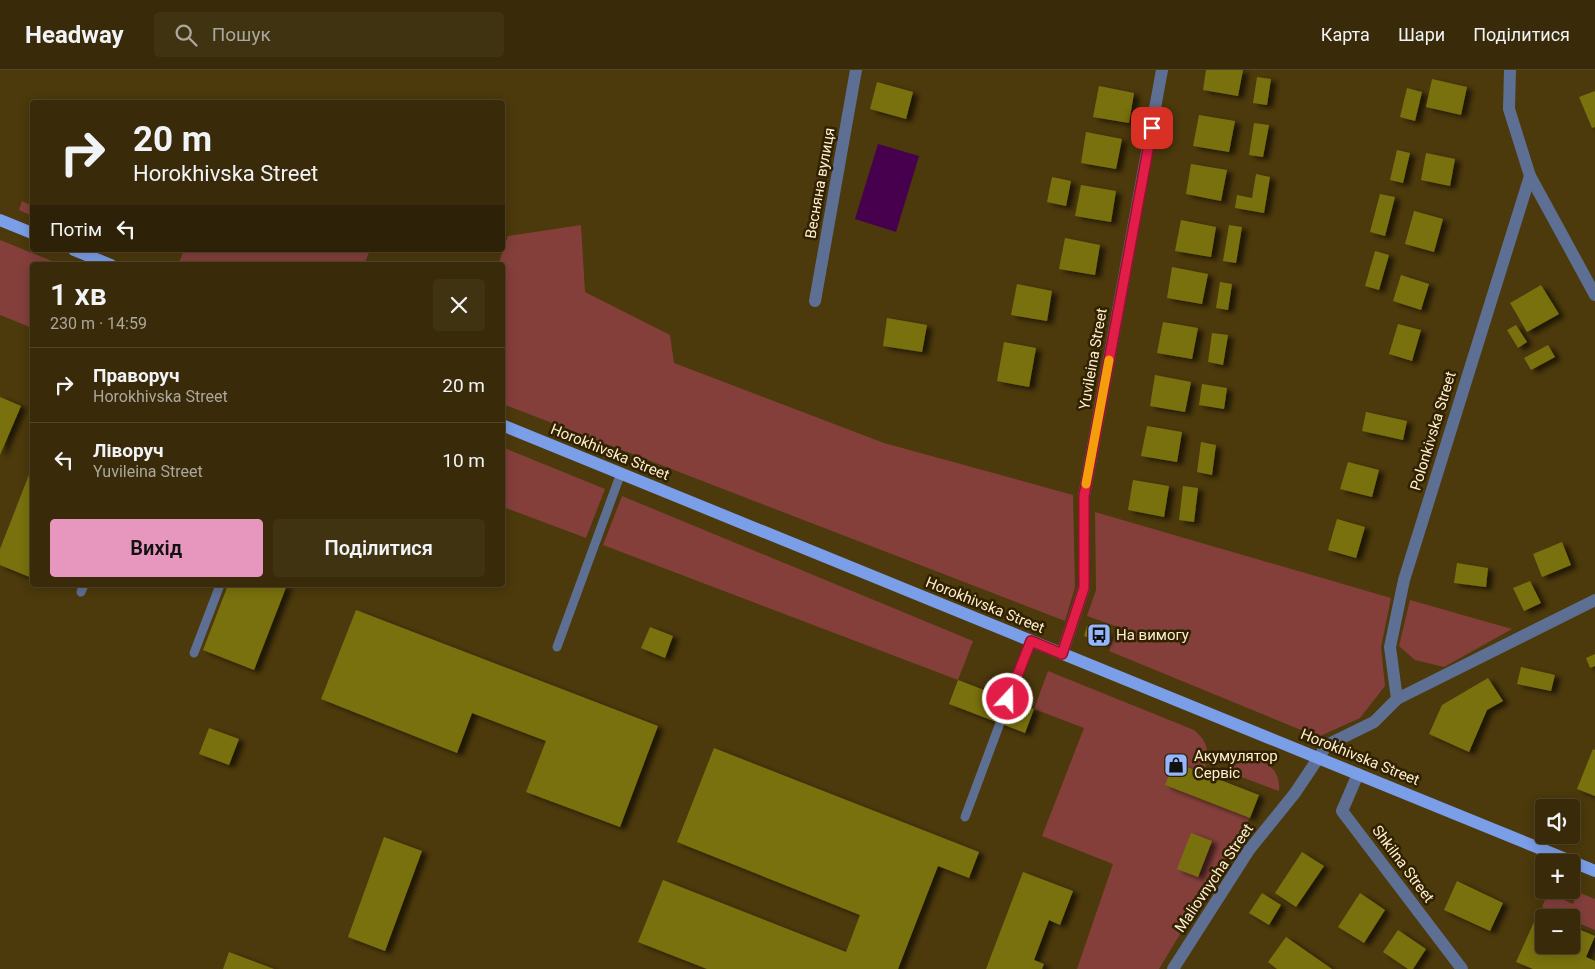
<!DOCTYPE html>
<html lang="uk">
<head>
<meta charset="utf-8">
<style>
  body { margin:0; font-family:Roboto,sans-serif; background:#403312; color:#f1f3f6; height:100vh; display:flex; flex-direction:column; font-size:19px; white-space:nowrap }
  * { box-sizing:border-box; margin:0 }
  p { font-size:16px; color:#aba79c }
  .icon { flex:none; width:28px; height:28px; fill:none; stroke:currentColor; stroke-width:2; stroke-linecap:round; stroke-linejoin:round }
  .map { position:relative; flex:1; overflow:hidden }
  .sheet { position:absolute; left:30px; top:192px; width:475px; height:325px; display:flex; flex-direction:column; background:#392b09; border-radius:5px; box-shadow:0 2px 12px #0003,0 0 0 1px #53472a }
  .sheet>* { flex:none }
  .top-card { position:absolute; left:30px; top:30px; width:475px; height:152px; border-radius:5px; box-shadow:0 2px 12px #0003,0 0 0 1px #53472a; background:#392b09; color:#f1f3f6; overflow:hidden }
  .controls { position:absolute; left:1535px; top:729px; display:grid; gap:10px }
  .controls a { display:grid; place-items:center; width:45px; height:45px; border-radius:5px; background:#392b09; box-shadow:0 2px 12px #0003,0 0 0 1px #53472a; font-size:25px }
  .pin { position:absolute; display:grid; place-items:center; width:42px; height:42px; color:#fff; margin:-21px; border-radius:10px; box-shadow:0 2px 8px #0006 }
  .me { position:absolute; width:55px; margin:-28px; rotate:21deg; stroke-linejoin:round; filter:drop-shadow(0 0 4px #0008) }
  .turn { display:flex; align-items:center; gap:18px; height:105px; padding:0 20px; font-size:22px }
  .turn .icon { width:65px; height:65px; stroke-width:2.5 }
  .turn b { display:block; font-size:35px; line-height:42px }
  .then { display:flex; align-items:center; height:48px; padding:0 20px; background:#0003; gap:10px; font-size:19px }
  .round { display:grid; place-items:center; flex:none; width:52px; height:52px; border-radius:5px; background:#403312 }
  .overview { display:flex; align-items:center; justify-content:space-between; height:85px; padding:0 20px }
  h1 { font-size:30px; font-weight:600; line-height:38px }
  .action { display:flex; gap:10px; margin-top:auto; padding:10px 20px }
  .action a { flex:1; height:58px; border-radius:5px; background:#e797bd; color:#111; font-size:20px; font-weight:600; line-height:58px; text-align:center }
  .action a+a { background:#403312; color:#f1f3f6 }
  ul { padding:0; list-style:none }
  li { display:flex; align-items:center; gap:15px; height:75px; padding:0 20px; border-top:1px solid #53472a }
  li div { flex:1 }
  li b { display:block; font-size:19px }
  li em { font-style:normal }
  header { display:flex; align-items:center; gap:30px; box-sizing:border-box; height:70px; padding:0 25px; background:#392b09; border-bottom:1px solid #53472a }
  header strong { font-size:24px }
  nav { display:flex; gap:28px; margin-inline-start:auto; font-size:18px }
  .search { width:350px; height:45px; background:#403312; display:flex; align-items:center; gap:12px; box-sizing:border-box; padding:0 18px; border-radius:5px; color:#aba79c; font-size:19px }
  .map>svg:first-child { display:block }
</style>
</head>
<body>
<header>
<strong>Headway</strong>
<div class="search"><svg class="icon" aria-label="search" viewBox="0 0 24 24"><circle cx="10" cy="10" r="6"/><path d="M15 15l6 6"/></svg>Пошук</div>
<nav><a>Карта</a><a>Шари</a><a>Поділитися</a></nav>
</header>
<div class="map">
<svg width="1595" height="899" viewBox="0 0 1595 899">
  <defs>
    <filter id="shadow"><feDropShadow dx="5.5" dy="3" stdDeviation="2.5" flood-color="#0009"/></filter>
  </defs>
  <rect width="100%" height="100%" fill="#4c390c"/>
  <g fill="#843f3b">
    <path d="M 22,131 L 32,136 L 32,146 L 19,140 Z"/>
    <path d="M 581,155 L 585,222 L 670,265 L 674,293 L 884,373 L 1073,425 L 1075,517 L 1065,551 L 503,334 L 502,195 L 498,195 L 508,166 Z"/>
    <path d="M 0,170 L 62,195 L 32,195 L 32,258 L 0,245 Z"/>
    <path d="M 184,180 L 370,180 L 364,195 L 178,195 Z"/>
    <path d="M 502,377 L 605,419 L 586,468 L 503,437 Z"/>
    <path d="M 622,426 L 973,571 L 958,610 L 603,475 Z"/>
    <path d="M 1095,442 L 1391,528 L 1381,577 L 1385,616 L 1360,648 L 1318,667 L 1109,581 L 1118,557 L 1087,546 L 1096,520 Z"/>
    <path d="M 1410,530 L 1512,559 L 1444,597 L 1415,590 L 1399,576 Z"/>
    <path d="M 1048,601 L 1194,660 C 1210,673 1210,686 1203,703 L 1165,715 L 1250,748 L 1159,899 L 1077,899 L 1113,794 L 1042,766 L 1084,658 L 1034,639 Z"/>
    <path d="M 1250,689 C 1268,690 1281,702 1279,721 L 1228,702 C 1234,694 1240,691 1250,689 Z"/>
    <path d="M 1578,822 L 1595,829 L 1595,860 L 1571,850 L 1571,848 L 1566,847 L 1542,837 L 1548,823 L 1573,834 Z"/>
  </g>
  <path fill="#47004d" d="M 878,74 L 919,86 L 896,162 L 855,149 Z"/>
  <g fill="#797110" filter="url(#shadow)">
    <path d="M 1206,0 L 1243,0 L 1238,26 L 1203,20 Z"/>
    <path d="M 1257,7 L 1271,9 L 1267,35 L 1253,33 Z"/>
    <path d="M 1432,9 L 1467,17 L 1461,45 L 1426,37 Z"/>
    <path d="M 877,12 L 913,22 L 906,49 L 870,39 Z"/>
    <path d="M 1099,16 L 1134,23 L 1129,53 L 1093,47 Z"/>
    <path d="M 1407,18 L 1422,22 L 1415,51 L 1400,47 Z"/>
    <path d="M 1595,21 L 1595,57 L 1592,58 L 1579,27 Z"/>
    <path d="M 1199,45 L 1235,51 L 1229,82 L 1193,76 Z"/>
    <path d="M 1254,53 L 1269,55 L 1263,87 L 1249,85 Z"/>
    <path d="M 1086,62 L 1122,69 L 1116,99 L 1081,93 Z"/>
    <path d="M 1397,80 L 1410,83 L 1403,113 L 1390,110 Z"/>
    <path d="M 1426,83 L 1455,89 L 1450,116 L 1421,110 Z"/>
    <path d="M 1191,94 L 1227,100 L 1221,131 L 1186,124 Z"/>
    <path d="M 1256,104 L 1270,107 L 1264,143 L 1235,138 L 1237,125 L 1252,128 Z"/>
    <path d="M 1052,107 L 1071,111 L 1066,136 L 1047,132 Z"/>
    <path d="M 1081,115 L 1116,121 L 1111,152 L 1075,146 Z"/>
    <path d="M 1380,124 L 1395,127 L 1385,166 L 1370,162 Z"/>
    <path d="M 1414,141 L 1443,149 L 1434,182 L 1405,174 Z"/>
    <path d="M 1181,150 L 1216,157 L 1211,187 L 1175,181 Z"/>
    <path d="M 1229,155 L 1242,157 L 1236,193 L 1223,191 Z"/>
    <path d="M 1065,168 L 1100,175 L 1095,205 L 1059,199 Z"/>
    <path d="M 1375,181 L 1389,185 L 1379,220 L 1365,216 Z"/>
    <path d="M 1172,197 L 1208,204 L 1202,234 L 1167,228 Z"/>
    <path d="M 1401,205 L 1429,214 L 1421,240 L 1393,231 Z"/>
    <path d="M 1220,212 L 1232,214 L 1228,240 L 1216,238 Z"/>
    <path d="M 1017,214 L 1052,221 L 1047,251 L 1011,245 Z"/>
    <path d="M 1541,215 L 1559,244 L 1527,262 L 1510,233 Z"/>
    <path d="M 887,248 L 927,255 L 922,282 L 883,276 Z"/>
    <path d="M 1163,252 L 1198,258 L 1192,289 L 1157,283 Z"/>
    <path d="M 1398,254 L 1421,260 L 1412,291 L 1389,284 Z"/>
    <path d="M 1516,255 L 1527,272 L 1518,278 L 1507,260 Z"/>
    <path d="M 1212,263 L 1228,265 L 1223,295 L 1208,292 Z"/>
    <path d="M 1004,272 L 1036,278 L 1029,317 L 997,311 Z"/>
    <path d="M 1548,275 L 1555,287 L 1531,300 L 1524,288 Z"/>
    <path d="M 1155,305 L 1191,312 L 1185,342 L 1150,336 Z"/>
    <path d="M 1202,314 L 1227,318 L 1224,339 L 1199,335 Z"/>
    <path d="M 0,327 L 21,336 L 0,385 Z"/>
    <path d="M 1366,342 L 1407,351 L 1403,370 L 1362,361 Z"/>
    <path d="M 1147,356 L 1182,362 L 1177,392 L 1141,386 Z"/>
    <path d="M 1201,372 L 1216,375 L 1212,405 L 1197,402 Z"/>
    <path d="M 1348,392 L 1379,400 L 1372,427 L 1340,419 Z"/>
    <path d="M 32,397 L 32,508 L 0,495 L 0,479 Z"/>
    <path d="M 1133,410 L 1169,416 L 1164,447 L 1128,440 Z"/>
    <path d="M 1183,416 L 1198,418 L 1194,452 L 1179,450 Z"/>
    <path d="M 1337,449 L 1365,457 L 1356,488 L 1328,480 Z"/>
    <path d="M 1562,472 L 1571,495 L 1542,507 L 1533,484 Z"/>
    <path d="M 1457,493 L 1488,498 L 1486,517 L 1454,513 Z"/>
    <path d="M 1530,511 L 1541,533 L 1524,541 L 1513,518 Z"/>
    <path d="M 228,515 L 287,515 L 254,600 L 203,580 Z"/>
    <path d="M 356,540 L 658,656 L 620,757 L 526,722 L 546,671 L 472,643 L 457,683 L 321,629 Z"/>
    <path d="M 1087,556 L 1108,563 L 1105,573 L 1084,566 Z"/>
    <path d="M 650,557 L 673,566 L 665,588 L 641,578 Z"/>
    <path d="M 1595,584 L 1595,596 L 1590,598 L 1586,588 Z"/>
    <path d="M 1521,597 L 1555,605 L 1551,621 L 1517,614 Z"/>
    <path d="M 1488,608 L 1503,631 L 1487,640 L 1469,682 L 1429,664 L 1442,635 Z"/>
    <path d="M 958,610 L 1034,639 L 1025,663 L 949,634 Z"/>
    <path d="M 209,658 L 239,669 L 229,695 L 199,684 Z"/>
    <path d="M 714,678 L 979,782 L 969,808 L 938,796 L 898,899 L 707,899 L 638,872 L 663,810 L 846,882 L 860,845 L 677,772 Z"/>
    <path d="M 1593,679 L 1595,680 L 1595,726 L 1577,719 Z"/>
    <path d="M 1174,692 L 1259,725 L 1250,748 L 1165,715 Z"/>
    <path d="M 1191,763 L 1212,771 L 1198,807 L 1177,799 Z"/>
    <path d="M 384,767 L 422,781 L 385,881 L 348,867 Z"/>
    <path d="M 1302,782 L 1324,796 L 1296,837 L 1275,823 Z"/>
    <path d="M 1023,802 L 1073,821 L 1060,855 L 1049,850 L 1034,890 L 1044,894 L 1042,899 L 986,899 Z"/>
    <path d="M 1457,811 L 1503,833 L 1490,861 L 1444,840 Z"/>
    <path d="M 1262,823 L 1281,835 L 1269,855 L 1249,843 Z"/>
    <path d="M 1360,823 L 1385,840 L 1364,873 L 1338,857 Z"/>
    <path d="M 1539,841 L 1553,848 L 1544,848 L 1544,875 L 1571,875 L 1571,856 L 1595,866 L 1586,887 L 1595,891 L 1595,899 L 1533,899 L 1516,892 Z"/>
    <path d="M 1398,860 L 1426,879 L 1413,899 L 1408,899 L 1383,882 Z"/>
    <path d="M 1286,867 L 1332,899 L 1277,899 L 1268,892 Z"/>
    <path d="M 229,882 L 274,899 L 223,899 Z"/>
  </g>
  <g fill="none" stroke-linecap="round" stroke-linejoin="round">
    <g stroke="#5d6f93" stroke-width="9">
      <path d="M 81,522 L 84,515"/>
      <path d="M 557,577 L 621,403"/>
      <path d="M 194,583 L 220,515"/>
      <path d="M 1008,629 L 1031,571"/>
      <path d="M 965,747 L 1000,653"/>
    </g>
    <g stroke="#5d6f93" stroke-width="12">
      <path d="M 1510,0 L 1509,39 L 1530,106 L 1595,225"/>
      <path d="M 815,231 L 856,0"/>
      <path d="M 1062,584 L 1084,518 L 1084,426 L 1162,0"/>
      <path d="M 1397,629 L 1390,577 L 1404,510 L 1530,106"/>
      <path d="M 1358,704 L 1342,741 L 1462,899"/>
      <path d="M 1173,899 L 1249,780 L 1295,723 L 1327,675 L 1374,652 L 1397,629 L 1595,530"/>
    </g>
    <g stroke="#7b9ee8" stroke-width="12">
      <path d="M 0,150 L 32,163"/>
      <path d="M 74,180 L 111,195"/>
      <path d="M 502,355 L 1595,801"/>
    </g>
  </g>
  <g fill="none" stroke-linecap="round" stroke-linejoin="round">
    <g stroke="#92132f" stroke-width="12">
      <path id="route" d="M 1008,629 L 1031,571 L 1062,584 L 1084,518 L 1084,426 L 1152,58"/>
    </g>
    <use href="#route" stroke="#e11d48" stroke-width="9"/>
    <path stroke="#f59e0b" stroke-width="9" d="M 1086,414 L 1109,290"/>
  </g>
  <defs>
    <g id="bus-square" transform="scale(1.25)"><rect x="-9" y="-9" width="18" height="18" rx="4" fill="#95b6fd" stroke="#302100"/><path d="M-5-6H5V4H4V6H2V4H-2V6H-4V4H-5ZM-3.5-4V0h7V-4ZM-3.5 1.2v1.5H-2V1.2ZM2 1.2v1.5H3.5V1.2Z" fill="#111"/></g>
    <g id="shop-square" transform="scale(1.25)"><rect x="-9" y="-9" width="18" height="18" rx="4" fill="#95b6fd" stroke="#302100"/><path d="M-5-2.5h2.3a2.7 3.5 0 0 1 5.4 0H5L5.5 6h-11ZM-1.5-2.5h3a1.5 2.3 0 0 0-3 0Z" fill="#111"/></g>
  </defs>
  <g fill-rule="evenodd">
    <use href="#bus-square" x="1099" y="565"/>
    <use href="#shop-square" x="1176" y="695"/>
  </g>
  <g text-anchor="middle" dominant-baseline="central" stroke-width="5" stroke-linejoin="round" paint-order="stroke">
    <g font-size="15" fill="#ffefd0" stroke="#302100">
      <text transform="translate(820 113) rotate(-80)">Весняна вулиця</text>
      <text transform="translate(1093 289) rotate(-80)">Yuvileina Street</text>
      <text transform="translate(1433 361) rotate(-73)">Polonkivska Street</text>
      <text transform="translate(610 382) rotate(22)">Horokhivska Street</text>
      <text transform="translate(985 535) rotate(22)">Horokhivska Street</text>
      <text transform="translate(1360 687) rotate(22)">Horokhivska Street</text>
      <text transform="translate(1403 794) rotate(53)">Shkilna Street</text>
      <text transform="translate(1214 808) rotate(-56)">Maliovnycha Street</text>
    </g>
    <g font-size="15" fill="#ffefd0" stroke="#302100" text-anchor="start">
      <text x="1116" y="565">На вимогу</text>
      <text x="1194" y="686">Акумулятор<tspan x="1194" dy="17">Сервіс</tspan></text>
    </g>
  </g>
</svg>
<div class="controls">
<a><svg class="icon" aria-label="sound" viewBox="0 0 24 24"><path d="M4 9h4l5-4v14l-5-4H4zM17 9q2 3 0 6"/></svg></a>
<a>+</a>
<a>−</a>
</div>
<div class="pin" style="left:1152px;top:58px;background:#d93025"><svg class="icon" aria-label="arrive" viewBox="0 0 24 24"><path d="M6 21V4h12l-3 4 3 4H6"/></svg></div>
<svg class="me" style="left:1008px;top:629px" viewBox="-20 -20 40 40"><circle r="17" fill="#e11d48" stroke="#fff" stroke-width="3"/><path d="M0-11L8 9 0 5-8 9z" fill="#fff"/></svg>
<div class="top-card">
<div class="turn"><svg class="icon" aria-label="right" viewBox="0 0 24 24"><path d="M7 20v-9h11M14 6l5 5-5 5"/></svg><div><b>20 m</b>Horokhivska Street</div></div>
<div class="then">Потім<svg class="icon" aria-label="left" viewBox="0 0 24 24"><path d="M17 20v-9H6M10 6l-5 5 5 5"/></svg></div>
</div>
<section class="sheet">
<div class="overview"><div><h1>1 хв</h1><p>230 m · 14:59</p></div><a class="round"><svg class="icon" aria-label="close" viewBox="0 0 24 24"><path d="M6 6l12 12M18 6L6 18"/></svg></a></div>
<ul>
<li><svg class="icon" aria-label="right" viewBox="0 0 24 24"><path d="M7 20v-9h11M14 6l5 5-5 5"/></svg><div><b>Праворуч</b><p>Horokhivska Street</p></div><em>20 m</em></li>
<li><svg class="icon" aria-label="left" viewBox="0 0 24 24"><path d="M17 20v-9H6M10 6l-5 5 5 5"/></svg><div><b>Ліворуч</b><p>Yuvileina Street</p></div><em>10 m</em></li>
</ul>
<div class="action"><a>Вихід</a><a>Поділитися</a></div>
</section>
</div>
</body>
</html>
